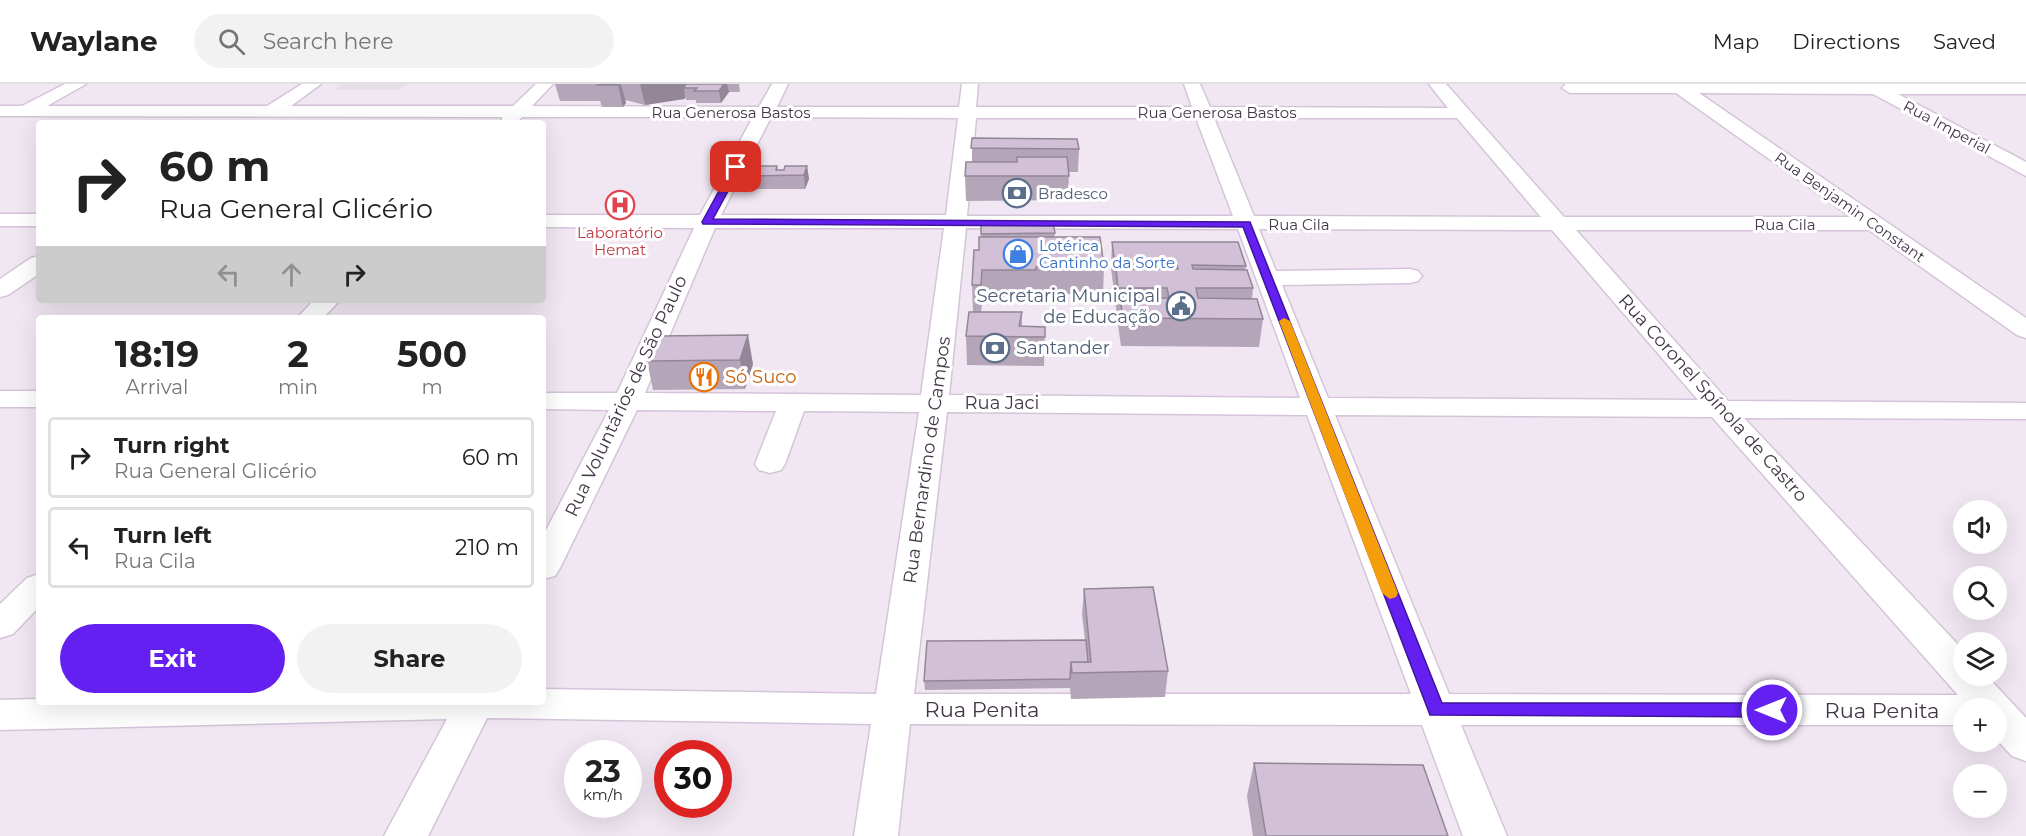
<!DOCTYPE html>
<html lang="en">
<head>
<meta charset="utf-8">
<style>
  body { margin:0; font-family:Montserrat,sans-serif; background:#f2f2f2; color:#222; height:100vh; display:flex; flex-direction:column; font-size:22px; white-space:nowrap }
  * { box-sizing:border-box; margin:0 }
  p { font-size:20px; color:#767676 }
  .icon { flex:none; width:33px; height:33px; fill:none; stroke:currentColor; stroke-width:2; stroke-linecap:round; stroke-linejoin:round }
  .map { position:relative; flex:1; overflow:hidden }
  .panel { position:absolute; left:36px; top:231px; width:510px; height:390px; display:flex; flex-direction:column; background:#fff; border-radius:6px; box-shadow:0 6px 24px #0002 }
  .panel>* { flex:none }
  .guide { position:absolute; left:36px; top:36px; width:510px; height:183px; border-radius:6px; box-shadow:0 6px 24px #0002; background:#fff; color:#222; overflow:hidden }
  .tools { position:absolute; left:1953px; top:416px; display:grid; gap:12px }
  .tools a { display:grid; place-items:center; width:54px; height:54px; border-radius:50%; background:#fff; box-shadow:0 6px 24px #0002; font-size:30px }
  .speed { position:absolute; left:564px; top:656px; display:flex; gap:12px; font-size:30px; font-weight:700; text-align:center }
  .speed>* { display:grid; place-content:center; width:78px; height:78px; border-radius:50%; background:#fff; box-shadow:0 6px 24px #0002; line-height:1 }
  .speed small { font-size:15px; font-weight:400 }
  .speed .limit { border:9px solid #d22; background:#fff; color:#111 }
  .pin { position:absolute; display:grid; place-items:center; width:51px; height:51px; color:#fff; margin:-26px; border-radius:12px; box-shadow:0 3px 9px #0006 }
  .me { position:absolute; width:66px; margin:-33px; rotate:270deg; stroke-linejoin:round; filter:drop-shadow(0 0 4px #0008) }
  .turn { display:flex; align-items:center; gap:21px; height:126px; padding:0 24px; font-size:27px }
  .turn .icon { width:78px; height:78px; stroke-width:2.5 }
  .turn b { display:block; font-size:42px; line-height:51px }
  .lanes { display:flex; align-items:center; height:57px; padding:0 24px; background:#0003; justify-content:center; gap:30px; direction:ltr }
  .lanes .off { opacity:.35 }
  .eta { display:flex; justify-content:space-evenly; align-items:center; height:102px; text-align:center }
  .eta b { font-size:36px; font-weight:700; line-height:42px }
  .button { display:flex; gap:12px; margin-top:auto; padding:12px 24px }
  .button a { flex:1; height:69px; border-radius:36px; background:#6320f0; color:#fff; font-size:24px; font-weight:700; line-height:69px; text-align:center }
  .button a+a { background:#f2f2f2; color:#222 }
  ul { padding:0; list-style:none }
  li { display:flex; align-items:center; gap:18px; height:81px; margin:0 12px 9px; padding:0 12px; border:3px solid #e0e0e0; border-radius:6px }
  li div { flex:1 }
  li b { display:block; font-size:22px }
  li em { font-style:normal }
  header { display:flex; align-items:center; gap:36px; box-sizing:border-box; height:84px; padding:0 30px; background:#fff; border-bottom:2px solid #e0e0e0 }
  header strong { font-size:28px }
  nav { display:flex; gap:33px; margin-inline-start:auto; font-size:21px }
  .search { width:420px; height:54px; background:#f2f2f2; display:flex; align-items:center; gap:15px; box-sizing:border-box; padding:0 21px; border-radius:33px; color:#767676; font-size:22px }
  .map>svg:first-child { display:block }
</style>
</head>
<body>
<header>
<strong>Waylane</strong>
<div class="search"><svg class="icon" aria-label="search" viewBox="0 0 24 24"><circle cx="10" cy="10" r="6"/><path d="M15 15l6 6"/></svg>Search here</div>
<nav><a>Map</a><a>Directions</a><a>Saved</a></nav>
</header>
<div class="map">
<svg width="2026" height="752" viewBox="0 0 2026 752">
  <rect width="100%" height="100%" fill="#f1e7f3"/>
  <path fill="#e3dfe4" d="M 343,0 L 408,0 L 399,6 L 334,6 Z"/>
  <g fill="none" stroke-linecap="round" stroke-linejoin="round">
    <g stroke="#d5c4d9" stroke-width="3">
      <g id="minor">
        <path d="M 65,0 L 86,0 L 47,22 L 267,22 L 302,0 L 321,0 L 291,22 L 513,22 L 536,0 L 553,0 L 532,22 L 759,23 L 772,0 L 788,0 L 777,23 L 959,23 L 962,0 L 978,0 L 976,23 L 1192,23 L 1184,0 L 1200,0 L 1210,23 L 1448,24 L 1429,0 L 1446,0 L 1564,133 L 1851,133 L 1676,9 L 1570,9 L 1562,4 L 1566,0 L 2026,0 L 2026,10 L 1898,10 L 2026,78 L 2026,92 L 1873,10 L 1699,9 L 2026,234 L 2026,254 L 2017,251 L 1869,146 L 1576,146 L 1728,317 L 2026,319 L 2026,335 L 1744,334 L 1964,567 L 1964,591 L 1986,591 L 2026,634 L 2026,677 L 2012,672 L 1996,655 L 1996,624 L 1964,624 L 1964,641 L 1461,641 L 1507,752 L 1463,752 L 1422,641 L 910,640 L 898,752 L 854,752 L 871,640 L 487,634 L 428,752 L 384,752 L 447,635 L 0,646 L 0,616 L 39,615 L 39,618 L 543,618 L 543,605 L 876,610 L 919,328 L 804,327 L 785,380 L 781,386 L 770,389 L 759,386 L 755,380 L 776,327 L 637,326 L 560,484 L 555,492 L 543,495 L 543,452 L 609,326 L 543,325 L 543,309 L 617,309 L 694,144 L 543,143 L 543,131 L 700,131 L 753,33 L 522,33 L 516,39 L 502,39 L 502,33 L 0,32 L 0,22 L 22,22 ZM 771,33 L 958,34 L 946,131 L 721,131 ZM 976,34 L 1196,34 L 1233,132 L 967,132 ZM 1214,34 L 1457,34 L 1541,133 L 1254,132 ZM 715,144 L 944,144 L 921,311 L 645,309 ZM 966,144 L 1238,145 L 1300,314 L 949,311 ZM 1259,145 L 1552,146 L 1698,316 L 1328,314 L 1282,201 L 1410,199 L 1418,197 L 1422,192 L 1418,187 L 1410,185 L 1276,187 ZM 947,328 L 1307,331 L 1411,610 L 914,610 ZM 1335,331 L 1712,333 L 1958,611 L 1449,610 Z"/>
        <rect x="0" y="130" width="39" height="12"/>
        <path d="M 39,172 L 39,190 L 8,211 L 0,213 L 0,195 L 31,174 Z"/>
        <path d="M 314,216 L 340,216 L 323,234 L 297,234 Z"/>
        <rect x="0" y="307" width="39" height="16"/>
        <path d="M 39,490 L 39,523 L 13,550 L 0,554 L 0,520 L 27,494 Z"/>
      </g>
    </g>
    <use href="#minor" fill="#fff" fill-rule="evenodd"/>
  </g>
  <g fill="#b5a5b9">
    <path d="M 555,0 L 739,0 L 740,8 L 729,8 L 721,19 L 696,19 L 696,16 L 686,16 L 686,14 L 645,21 L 625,16 L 626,19 L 623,23 L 602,23 L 600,17 L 560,17 Z"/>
    <path d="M 972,54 L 1079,65 L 1078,88 L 1069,88 L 1068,116 L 966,117 L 965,92 L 972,78 Z"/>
    <path d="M 777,82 L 778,86 L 784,86 L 807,82 L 809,95 L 805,105 L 752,105 L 751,101 L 746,101 L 744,88 Z"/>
    <path d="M 981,138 L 1055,149 L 1054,153 L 1104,183 L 1103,210 L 1036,210 L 1036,213 L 982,213 L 981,228 L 973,228 L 972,201 L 981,153 Z"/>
    <path d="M 1112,158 L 1246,182 L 1245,186 L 1253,204 L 1252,215 L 1263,235 L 1259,263 L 1121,262 L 1118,241 L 1119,232 L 1117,232 L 1111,184 Z"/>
    <path d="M 1022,228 L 1022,243 L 1045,243 L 1044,282 L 967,281 L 966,252 Z"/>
    <path d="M 658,252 L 753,280 L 745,305 L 653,306 L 647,277 Z"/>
    <path d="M 1084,505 L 1168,587 L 1165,613 L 1071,615 L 1070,604 L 925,606 L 924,597 L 1085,556 L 1082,530 Z"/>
    <path d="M 1254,679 L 1448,752 L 1253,752 L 1247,712 Z"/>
  </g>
  <g fill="#938696">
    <path d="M 616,0 L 621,0 L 626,19 L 623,23 L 618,1 Z"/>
    <path d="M 640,0 L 695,0 L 684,4 L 685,15 L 645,21 Z"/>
    <path d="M 724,0 L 727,0 L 729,8 L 721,19 L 719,7 Z"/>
    <path d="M 807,82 L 809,95 L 805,105 L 804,91 Z"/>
    <path d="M 982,186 L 982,213 L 981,228 L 981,201 Z"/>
    <path d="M 748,251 L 753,280 L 745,305 L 740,276 Z"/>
  </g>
  <g fill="#d2c0d7" stroke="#938696" stroke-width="1.5">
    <path d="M 598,0 L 619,0 L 618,1 L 597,1 Z"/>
    <path d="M 686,0 L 724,0 L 719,7 L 694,7 L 697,4 L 684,4 Z"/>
    <path d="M 972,54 L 1077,55 L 1079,65 L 971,64 Z"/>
    <path d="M 1017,73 L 1067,73 L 1069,92 L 965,92 L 966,78 L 1017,78 Z"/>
    <path d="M 747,82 L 777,82 L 776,86 L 784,86 L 785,82 L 807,82 L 804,91 L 750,92 L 751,88 L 744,88 Z"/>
    <path d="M 981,138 L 1053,138 L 1055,149 L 981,150 Z"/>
    <path d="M 979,153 L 1100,153 L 1104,183 L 1036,183 L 1036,186 L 982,186 L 981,201 L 972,201 L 974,166 L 979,166 Z"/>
    <path d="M 1112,158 L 1238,158 L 1246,182 L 1192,181 L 1193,185 L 1247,186 L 1253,204 L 1196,204 L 1198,214 L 1257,215 L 1263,235 L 1123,234 L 1120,214 L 1169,214 L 1167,204 L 1118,204 L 1116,185 L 1178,185 L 1177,181 L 1115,181 Z"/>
    <path d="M 969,228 L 1022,228 L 1019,242 L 1045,243 L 1045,253 L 966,252 Z"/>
    <path d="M 748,251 L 740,276 L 647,277 L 658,252 Z"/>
    <path d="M 1153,503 L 1168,587 L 1072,589 L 1071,578 L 1091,578 L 1084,505 Z"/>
    <path d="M 1086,556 L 1088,578 L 1071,578 L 1070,595 L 924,597 L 927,557 Z"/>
    <path d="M 1254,679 L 1423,681 L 1448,752 L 1266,752 Z"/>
  </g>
  <path fill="#6320f0" stroke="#40159c" stroke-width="1.5" d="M 736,80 L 741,83 L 713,135 L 1250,138 L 1442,619 L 1772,619 L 1778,621 L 1781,626 L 1778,631 L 1772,633 L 1430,631 L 1243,143 L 703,140 L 702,138 L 732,83 Z"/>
  <path fill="#f59e0b" d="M 1284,234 L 1290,237 L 1398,509 L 1396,513 L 1390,515 L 1382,509 L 1279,237 Z"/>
  <defs>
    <g id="bank-ring" transform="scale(1.5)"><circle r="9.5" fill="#fff" stroke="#5c6f8a" stroke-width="1.5"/><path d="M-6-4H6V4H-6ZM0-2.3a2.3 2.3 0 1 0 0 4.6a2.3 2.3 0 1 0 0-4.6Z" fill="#5c6f8a"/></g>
    <g id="hospital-ring" transform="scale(1.5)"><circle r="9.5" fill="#fff" stroke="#e0444e" stroke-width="1.5"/><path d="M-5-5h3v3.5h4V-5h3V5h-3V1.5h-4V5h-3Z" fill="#e0444e"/></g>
    <g id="shop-ring" transform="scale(1.5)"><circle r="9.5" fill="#fff" stroke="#3f7fe0" stroke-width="1.5"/><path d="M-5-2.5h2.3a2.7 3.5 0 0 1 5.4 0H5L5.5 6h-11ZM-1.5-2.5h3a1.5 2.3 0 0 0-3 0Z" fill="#3f7fe0"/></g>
    <g id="civic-ring" transform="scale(1.5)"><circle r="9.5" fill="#fff" stroke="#5c6f8a" stroke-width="1.5"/><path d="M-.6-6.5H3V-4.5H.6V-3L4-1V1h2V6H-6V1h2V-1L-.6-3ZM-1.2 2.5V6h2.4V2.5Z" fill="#5c6f8a"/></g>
    <g id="restaurant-ring" transform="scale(1.5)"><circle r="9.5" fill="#fff" stroke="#e8710a" stroke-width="1.5"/><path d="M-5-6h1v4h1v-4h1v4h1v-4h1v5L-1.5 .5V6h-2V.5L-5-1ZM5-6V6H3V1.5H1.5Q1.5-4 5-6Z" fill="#e8710a"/></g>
  </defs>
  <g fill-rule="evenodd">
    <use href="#bank-ring" x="1017" y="109"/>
    <use href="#hospital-ring" x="620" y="121"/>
    <use href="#shop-ring" x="1018" y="170"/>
    <use href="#civic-ring" x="1181" y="222"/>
    <use href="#bank-ring" x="995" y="264"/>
    <use href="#restaurant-ring" x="704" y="293"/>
  </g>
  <g text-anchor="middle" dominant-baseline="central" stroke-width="6" stroke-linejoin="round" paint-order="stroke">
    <g font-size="15" fill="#423646" stroke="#fff">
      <text x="731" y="28">Rua Generosa Bastos</text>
      <text x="1217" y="28">Rua Generosa Bastos</text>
      <text transform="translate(1947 43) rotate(28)">Rua Imperial</text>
      <text transform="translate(1850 123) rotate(35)">Rua Benjamin Constant</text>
      <text x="1299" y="140">Rua Cila</text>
      <text x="1785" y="140">Rua Cila</text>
    </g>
    <g font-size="15" fill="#4e5e75" stroke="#fff" text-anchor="start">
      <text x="1038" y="109">Bradesco</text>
    </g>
    <g font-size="15" fill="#be3a42" stroke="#fff">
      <text x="620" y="148">Laboratório<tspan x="620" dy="17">Hemat</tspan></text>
    </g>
    <g font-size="15" fill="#366cbe" stroke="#fff" text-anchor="start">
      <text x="1039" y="161">Lotérica<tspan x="1039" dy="17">Cantinho da Sorte</tspan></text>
    </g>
    <g font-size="18" fill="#4e5e75" stroke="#fff" text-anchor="end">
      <text x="1160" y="212">Secretaria Municipal<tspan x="1160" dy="21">de Educação</tspan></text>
      <text x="1016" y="264" text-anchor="start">Santander</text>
    </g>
    <g font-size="18" fill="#c56008" stroke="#fff" text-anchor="start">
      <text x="725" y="293">Só Suco</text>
    </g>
    <g font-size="18" fill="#423646" stroke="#fff">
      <text transform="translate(626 312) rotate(-65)">Rua Voluntários de São Paulo</text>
      <text transform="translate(1713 314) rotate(48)">Rua Coronel Spínola de Castro</text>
      <text x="1002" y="319">Rua Jaci</text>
      <text transform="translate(927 376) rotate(-82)">Rua Bernardino de Campos</text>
    </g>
    <g font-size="21" fill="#423646" stroke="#fff">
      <text x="982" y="625">Rua Penita</text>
      <text x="1882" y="626">Rua Penita</text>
    </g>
  </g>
</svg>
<div class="tools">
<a><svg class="icon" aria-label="sound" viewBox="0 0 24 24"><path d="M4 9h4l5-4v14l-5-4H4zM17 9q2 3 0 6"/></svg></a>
<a><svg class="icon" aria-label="search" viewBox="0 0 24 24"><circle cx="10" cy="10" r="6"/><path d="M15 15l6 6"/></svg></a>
<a><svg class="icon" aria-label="layers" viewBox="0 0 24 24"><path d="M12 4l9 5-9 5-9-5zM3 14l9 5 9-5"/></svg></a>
<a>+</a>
<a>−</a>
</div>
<div class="speed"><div>23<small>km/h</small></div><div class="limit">30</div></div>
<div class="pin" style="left:736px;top:83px;background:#d93025"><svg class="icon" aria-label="arrive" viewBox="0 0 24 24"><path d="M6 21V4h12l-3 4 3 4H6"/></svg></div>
<svg class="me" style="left:1772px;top:626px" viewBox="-20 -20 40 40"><circle r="17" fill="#6320f0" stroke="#fff" stroke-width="3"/><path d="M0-11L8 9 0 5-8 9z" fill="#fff"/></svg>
<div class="guide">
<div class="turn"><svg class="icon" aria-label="right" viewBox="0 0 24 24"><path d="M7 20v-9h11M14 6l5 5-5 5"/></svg><div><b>60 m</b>Rua General Glicério</div></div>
<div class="lanes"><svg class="icon off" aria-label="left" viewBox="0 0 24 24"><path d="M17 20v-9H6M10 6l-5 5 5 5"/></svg><svg class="icon off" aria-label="ahead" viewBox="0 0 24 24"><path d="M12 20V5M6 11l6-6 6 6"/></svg><svg class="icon" aria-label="right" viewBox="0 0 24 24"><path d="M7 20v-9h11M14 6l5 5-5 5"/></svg></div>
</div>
<section class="panel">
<div class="eta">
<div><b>18:19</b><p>Arrival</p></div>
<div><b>2</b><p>min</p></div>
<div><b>500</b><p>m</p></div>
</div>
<ul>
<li><svg class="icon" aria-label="right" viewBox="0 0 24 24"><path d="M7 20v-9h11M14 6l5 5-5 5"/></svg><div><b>Turn right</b><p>Rua General Glicério</p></div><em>60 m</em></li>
<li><svg class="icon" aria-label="left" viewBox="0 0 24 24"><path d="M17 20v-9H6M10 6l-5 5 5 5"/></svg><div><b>Turn left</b><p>Rua Cila</p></div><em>210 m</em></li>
</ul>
<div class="button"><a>Exit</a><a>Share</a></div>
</section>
</div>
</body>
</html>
